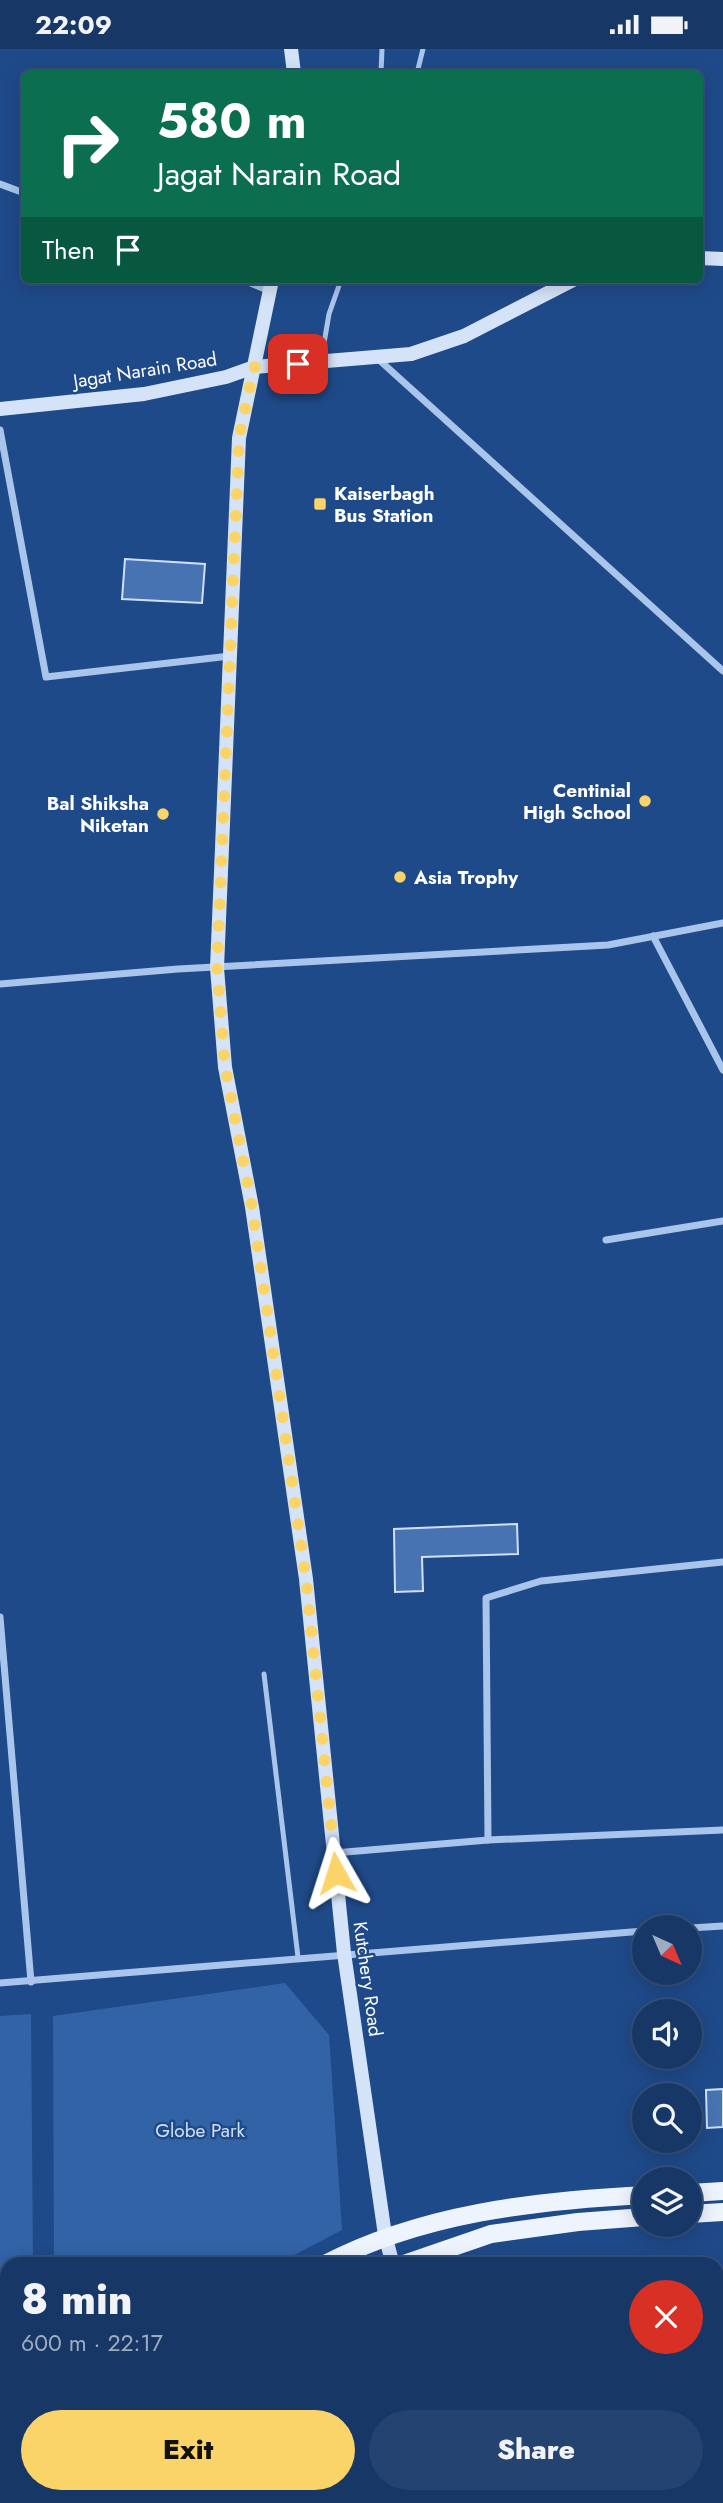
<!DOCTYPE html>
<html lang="en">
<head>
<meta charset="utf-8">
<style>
  body { margin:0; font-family:Jost,sans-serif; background:#244370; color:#f1f3f6; height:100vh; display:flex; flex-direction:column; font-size:26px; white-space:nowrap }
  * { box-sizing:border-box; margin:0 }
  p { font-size:23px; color:#9eacc0 }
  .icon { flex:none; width:38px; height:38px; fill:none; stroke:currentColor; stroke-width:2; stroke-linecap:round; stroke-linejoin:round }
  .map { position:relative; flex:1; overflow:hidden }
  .sheet { position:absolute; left:0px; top:2208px; width:724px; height:247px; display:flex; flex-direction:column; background:#173867; border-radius:21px 21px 0 0; box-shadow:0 4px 18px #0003,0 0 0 2px #36527b }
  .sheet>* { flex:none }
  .hud { position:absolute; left:21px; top:21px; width:682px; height:214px; border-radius:10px; box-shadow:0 4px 18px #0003,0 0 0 2px #36527b; background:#0b6e4f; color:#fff; overflow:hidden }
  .needle { width:46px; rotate:136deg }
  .fabs { position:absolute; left:632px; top:1866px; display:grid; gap:14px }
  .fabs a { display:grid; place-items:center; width:70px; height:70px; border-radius:50%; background:#173867; box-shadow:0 4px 18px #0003,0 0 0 2px #36527b; font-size:35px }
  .pin { position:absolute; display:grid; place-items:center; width:60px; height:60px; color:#fff; margin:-30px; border-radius:14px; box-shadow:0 4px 10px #0006 }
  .me { position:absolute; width:77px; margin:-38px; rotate:354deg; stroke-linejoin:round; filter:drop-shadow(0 0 5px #0008) }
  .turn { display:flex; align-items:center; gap:24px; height:147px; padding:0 21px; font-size:32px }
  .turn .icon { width:91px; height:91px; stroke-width:2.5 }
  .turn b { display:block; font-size:49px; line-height:60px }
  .then { display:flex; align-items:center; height:66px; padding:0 21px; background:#0003; gap:14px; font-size:26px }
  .round { display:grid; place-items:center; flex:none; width:74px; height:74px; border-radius:37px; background:#244370 }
  .headline { display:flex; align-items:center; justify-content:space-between; height:119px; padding:0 21px }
  h1 { font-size:42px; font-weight:800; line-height:52px }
  .action { display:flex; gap:14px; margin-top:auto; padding:14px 21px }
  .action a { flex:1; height:80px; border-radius:42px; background:#fad469; color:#111; font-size:28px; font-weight:800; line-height:80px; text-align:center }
  .action a+a { background:#244370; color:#f1f3f6 }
  .status { display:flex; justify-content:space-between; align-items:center; height:49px; padding:0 35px; background:#173867; direction:ltr }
  .status svg { height:19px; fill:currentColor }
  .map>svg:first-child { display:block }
</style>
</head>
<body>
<div class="status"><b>22:09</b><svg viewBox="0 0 49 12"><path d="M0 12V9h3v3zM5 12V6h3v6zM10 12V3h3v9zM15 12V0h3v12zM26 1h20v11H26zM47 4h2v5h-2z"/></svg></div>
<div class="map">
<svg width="723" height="2454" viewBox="0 0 723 2454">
  <rect width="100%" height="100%" fill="#1f4a89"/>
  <g fill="#3263a7">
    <path d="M 285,1934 L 329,1986 L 342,2181 L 277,2215 L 54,2215 L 53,1967 Z"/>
    <path d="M 31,1965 L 33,2215 L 7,2216 L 7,2340 L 0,2339 L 0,1967 Z"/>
  </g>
  <g fill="#4773b2" stroke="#cfe0f8" stroke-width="2">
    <path d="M 125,510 L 205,515 L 202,554 L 122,550 Z"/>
    <path d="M 517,1475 L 518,1505 L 422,1508 L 423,1542 L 395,1543 L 394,1480 Z"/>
    <path d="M 723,2040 L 723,2078 L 707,2079 L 706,2041 Z"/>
  </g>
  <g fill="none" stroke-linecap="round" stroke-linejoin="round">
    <g stroke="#aac5eb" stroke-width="5">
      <path d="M 381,24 L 382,0"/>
      <path d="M 417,24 L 423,0"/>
      <path d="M 321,312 L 329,265 L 341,231"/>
      <path d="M 264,1625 L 298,1908"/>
    </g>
    <g stroke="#aac5eb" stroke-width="7">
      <path d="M 0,135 L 24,144"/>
      <path d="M 243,231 L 270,242"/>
      <path d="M 377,309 L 723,622"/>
      <path d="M 0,381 L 46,628 L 230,607"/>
      <path d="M 653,887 L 723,1021"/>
      <path d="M 0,935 L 178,920 L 608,896 L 723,874"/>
      <path d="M 606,1191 L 723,1172"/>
      <path d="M 0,1568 L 31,1933"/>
      <path d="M 488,1791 L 486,1549 L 541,1532 L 723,1513"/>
      <path d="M 334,1804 L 488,1791 L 723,1781"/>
      <path d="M 690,1879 L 723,1877"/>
      <path d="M 0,1934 L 644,1882"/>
    </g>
    <g stroke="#d5e3f8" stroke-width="14">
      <path d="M 291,0 L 294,24"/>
      <path d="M 700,209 L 723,210"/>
      <path d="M 272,231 L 239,389 L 217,919 L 225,1018 L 252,1158 L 306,1530 L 344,1904 L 385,2186 L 393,2216"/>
      <path d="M 0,360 L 144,345 L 226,328 L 254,318 L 411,305 L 464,287 L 573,231"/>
      <path d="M 0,2444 L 7,2435"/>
    </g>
    <g stroke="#eef4fe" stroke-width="18">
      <path d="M 690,2144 L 723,2142"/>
      <path d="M 690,2165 L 723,2163"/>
      <path d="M 323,2216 C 422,2164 534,2152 644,2146"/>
      <path d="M 401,2216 L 491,2185 L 578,2173 L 644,2168"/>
      <path d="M 0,2370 L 7,2369"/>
      <path d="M 0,2403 L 7,2402"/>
    </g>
  </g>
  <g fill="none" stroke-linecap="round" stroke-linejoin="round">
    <path stroke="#fad469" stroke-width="12" stroke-dasharray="0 21.6" d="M 298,315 L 254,318 L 239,389 L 217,919 L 225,1018 L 252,1158 L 306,1530 L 336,1824"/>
  </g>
  <g fill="#fad469" stroke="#1f4a89" stroke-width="2.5">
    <rect x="313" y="448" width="14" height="14" rx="3.5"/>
    <circle cx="645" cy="752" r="7"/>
    <circle cx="163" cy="765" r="7"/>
    <circle cx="400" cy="828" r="7"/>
  </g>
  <g text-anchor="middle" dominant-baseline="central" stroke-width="5" stroke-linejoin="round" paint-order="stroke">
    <g font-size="19" fill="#fff" stroke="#1f4a89">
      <text transform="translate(145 321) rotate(-9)">Jagat Narain Road</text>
      <text transform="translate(368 1930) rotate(82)">Kutchery Road</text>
    </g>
    <g font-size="19" font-weight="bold" fill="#fff" stroke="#1f4a89" text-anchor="start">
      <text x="334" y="444">Kaiserbagh<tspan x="334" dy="22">Bus Station</tspan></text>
      <text x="631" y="741" text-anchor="end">Centinial<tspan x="631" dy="22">High School</tspan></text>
      <text x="149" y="754" text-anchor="end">Bal Shiksha<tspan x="149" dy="22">Niketan</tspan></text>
      <text x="414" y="828">Asia Trophy</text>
    </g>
    <g font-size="19" fill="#cfe0f8" stroke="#1f4a89">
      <text x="200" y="2081">Globe Park</text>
    </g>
  </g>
</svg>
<div class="fabs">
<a><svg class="needle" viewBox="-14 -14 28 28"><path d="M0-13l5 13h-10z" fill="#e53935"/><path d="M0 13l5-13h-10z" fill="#9eacc0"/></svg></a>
<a><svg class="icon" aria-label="sound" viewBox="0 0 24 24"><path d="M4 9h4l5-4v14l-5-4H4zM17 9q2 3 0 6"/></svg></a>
<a><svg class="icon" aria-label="search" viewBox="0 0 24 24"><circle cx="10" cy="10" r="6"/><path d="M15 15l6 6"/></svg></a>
<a><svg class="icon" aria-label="layers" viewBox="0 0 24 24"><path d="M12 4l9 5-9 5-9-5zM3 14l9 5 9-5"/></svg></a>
</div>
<div class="pin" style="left:298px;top:315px;background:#d93025"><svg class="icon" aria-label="arrive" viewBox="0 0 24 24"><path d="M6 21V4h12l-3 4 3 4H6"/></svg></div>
<svg class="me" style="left:336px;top:1824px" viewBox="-20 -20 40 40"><path d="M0-17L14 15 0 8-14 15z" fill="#fad469" stroke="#fff" stroke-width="4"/></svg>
<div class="hud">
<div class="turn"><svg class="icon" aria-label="right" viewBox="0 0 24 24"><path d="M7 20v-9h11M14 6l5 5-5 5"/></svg><div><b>580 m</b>Jagat Narain Road</div></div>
<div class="then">Then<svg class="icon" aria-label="arrive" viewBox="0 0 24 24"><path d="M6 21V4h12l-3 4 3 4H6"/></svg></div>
</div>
<section class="sheet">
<div class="headline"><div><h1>8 min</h1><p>600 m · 22:17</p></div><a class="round" style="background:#d93025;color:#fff"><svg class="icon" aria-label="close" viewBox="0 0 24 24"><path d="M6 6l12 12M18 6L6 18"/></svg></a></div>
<div class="action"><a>Exit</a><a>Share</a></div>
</section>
</div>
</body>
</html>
